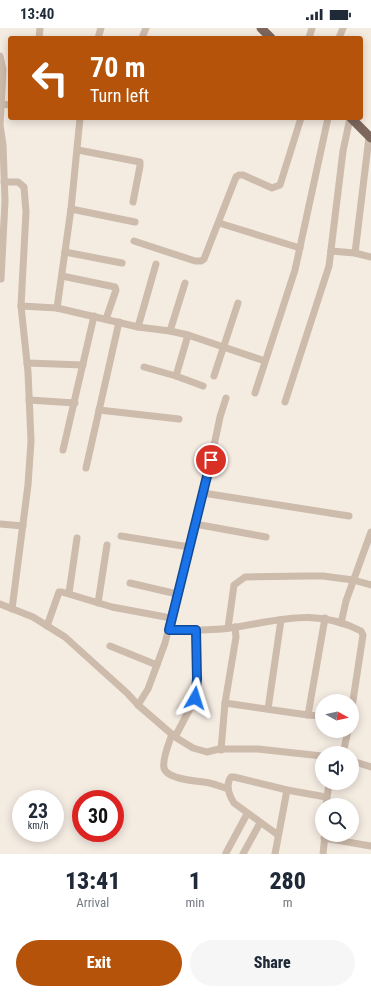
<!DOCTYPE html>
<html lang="en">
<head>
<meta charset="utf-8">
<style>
  body { margin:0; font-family:"Roboto Condensed",sans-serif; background:#f6f6f7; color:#1f2937; height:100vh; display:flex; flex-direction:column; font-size:15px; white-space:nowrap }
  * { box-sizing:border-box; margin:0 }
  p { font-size:13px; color:#747a83 }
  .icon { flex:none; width:22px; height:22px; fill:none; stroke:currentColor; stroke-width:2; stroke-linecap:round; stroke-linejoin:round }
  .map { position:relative; height:826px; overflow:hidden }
  .drawer { display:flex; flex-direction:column; background:#fff; flex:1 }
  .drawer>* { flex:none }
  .hud { position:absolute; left:8px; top:8px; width:355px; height:84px; border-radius:4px; box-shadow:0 2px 10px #0003; background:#b45309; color:#fff; overflow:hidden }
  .needle { width:26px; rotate:98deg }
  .tools { position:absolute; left:315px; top:666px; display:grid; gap:8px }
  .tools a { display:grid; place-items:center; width:44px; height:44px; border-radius:50%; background:#fff; box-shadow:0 2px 10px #0003; font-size:20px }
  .speed { position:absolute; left:12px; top:762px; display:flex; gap:8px; font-size:20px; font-weight:700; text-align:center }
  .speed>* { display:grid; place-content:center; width:52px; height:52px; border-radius:50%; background:#fff; box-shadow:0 2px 10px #0003; line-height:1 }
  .speed small { font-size:10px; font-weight:400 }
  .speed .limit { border:6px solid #d22; background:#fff; color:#111 }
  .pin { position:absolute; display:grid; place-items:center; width:34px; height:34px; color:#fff; margin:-17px; border:2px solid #fff; border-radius:50%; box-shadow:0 1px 4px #0007 }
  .me { position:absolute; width:44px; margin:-22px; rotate:6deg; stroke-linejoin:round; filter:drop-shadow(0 0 3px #0008) }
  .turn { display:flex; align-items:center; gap:14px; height:84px; padding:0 16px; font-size:18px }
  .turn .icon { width:52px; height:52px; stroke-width:2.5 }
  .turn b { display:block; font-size:28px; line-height:34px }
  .eta { display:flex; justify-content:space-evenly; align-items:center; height:68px; text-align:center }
  .eta b { font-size:24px; font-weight:800; line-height:28px }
  .button { display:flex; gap:8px; margin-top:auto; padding:8px 16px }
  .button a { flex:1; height:46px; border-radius:24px; background:#b45309; color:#fff; font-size:16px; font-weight:800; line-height:46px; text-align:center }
  .button a+a { background:#f6f6f7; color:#1f2937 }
  .status { display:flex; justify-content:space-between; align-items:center; height:28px; padding:0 20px; background:#fff; direction:ltr }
  .status svg { height:11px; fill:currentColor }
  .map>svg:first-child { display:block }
</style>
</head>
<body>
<div class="status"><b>13:40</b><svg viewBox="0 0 49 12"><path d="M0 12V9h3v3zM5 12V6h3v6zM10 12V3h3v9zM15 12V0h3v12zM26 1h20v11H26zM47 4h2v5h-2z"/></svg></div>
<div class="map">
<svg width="371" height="826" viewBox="0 0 371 826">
  <rect width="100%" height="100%" fill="#f4ebe1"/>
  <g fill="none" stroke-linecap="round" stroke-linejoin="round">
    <g stroke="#cdbbac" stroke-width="7">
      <path d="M 39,10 L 40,0"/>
      <path d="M 98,10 L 101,0"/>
      <path d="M 142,10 L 146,0"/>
      <path d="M 309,10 L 312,0"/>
      <path d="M 339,10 L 343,0"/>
      <path d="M 0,28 L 3,42 L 0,97 L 3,117 L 5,173 L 1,251"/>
      <path d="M 2,76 L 10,77"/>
      <path d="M 78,122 L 140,134 L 140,138 L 133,174"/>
      <path d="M 4,154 L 18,154 L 24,159 L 26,184 L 21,278 L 28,344 L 31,413 L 28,457 L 12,581"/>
      <path d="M 71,181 L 135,194"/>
      <path d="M 219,195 L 300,220"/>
      <path d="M 134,213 L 195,233 L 201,233 L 204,231 L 236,149 L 239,147 L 243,147 L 272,160 L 280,157 L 301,90"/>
      <path d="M 331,223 L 355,225 L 371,229"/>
      <path d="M 65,224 L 122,235"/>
      <path d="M 355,225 L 369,109"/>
      <path d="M 62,248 L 115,259 L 116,262 L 106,291"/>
      <path d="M 21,278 L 57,280 L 138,299 L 170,303 L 188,307 L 265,333"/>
      <path d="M 57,280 L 71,181 L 80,90"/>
      <path d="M 138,299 L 156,236"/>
      <path d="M 170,303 L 185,255"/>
      <path d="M 27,335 L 83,337"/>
      <path d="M 144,339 L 176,348 L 188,307"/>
      <path d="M 176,348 L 203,358"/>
      <path d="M 214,348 L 238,275"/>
      <path d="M 255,365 L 295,242 L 328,90"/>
      <path d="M 29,372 L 75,375"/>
      <path d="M 285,374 L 329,238 L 343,123 L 350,90"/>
      <path d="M 99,382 L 179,391"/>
      <path d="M 63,422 L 94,288"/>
      <path d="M 86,440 L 119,294"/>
      <path d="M 203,465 L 349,488"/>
      <path d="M 0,496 L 23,498"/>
      <path d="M 195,496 L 266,509"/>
      <path d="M 121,508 L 189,519"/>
      <path d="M 130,555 L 177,566"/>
      <path d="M 69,565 L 77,510"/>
      <path d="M 98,575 L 107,517"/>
      <path d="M 0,576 L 33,589 L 65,609 L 127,665 L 138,677 L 175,709 L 193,720 L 207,724 L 219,721 L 258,721 L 322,728"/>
      <path d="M 341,595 L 346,573 L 371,504"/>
      <path d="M 47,598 L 59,564 L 62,564 L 112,579 L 171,590"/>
      <path d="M 228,600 L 234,557 L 245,549 L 308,548 L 323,548 L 353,552 L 371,557"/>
      <path d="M 169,602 C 189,602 210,603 230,600 C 279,593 314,579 361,603 L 363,607 L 352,679"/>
      <path d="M 110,618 L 157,637"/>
      <path d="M 225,675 L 308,687"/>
      <path d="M 138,677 L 148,661 L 165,615 L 208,446 L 220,389 L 226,370"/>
      <path d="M 268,681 L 281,592"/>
      <path d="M 322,688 L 308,687 L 325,590"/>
      <path d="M 172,706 C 169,715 162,731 164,740 C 167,751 195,753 204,754 C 212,755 220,758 228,761"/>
      <path d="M 175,709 L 195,671 L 197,651 L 196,602"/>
      <path d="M 221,722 L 225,675 L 236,609 L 235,599"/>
      <path d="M 343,725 L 348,703"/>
      <path d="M 352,733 L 371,739"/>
      <path d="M 326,777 L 329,755"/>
      <path d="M 278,807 L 234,775 C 229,767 225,757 231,749 L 234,749 L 287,762 L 326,769"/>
      <path d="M 324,810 L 371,818"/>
      <path d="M 226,825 L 247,786"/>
      <path d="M 243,826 L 260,795"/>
      <path d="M 275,826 L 287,762"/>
      <path d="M 323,826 L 325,807"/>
    </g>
    <g stroke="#7d675c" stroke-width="9">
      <path d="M 261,0 L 271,10"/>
      <path d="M 351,90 L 371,110"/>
    </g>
  </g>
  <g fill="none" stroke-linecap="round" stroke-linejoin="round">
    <g stroke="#114b97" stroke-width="10">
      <path id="route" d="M 195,670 L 197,651 L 196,602 L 169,602 L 211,432"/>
    </g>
    <use href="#route" stroke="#1a73e8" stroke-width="7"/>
  </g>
</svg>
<div class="tools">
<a><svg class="needle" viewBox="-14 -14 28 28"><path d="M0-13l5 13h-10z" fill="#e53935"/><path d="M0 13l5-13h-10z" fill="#747a83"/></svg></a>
<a><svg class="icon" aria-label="sound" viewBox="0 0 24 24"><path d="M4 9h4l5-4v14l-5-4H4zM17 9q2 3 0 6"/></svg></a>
<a><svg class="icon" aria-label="search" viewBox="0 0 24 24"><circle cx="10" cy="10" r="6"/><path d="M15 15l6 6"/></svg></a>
</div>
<div class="speed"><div>23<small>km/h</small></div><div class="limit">30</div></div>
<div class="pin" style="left:211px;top:432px;background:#d93025"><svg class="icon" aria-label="arrive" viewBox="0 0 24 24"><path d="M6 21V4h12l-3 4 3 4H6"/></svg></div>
<svg class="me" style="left:195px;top:670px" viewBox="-20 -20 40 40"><path d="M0-17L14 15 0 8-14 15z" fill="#1a73e8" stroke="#fff" stroke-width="4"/></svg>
<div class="hud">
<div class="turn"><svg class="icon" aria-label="left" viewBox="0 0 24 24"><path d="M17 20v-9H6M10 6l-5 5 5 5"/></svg><div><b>70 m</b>Turn left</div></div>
</div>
</div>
<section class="drawer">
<div class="eta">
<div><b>13:41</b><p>Arrival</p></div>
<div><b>1</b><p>min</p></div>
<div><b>280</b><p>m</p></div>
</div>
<div class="button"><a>Exit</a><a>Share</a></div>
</section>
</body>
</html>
